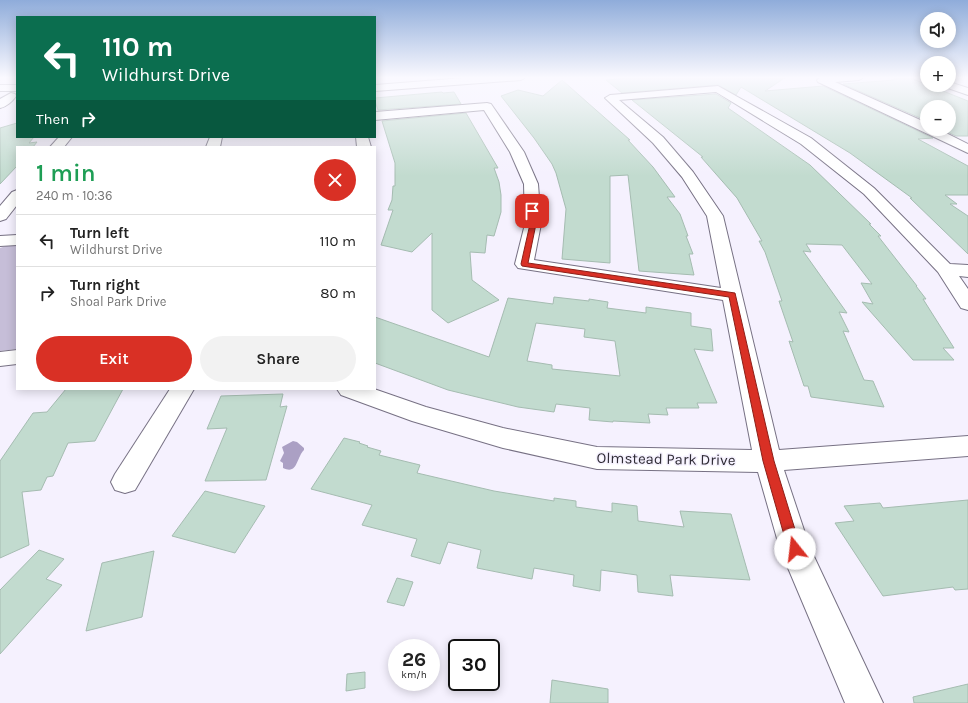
<!DOCTYPE html>
<html lang="en">
<head>
<meta charset="utf-8">
<style>
  body { margin:0; font-family:Karla,sans-serif; background:#f2f2f2; color:#222; height:100vh; display:flex; flex-direction:column; font-size:15px; white-space:nowrap }
  * { box-sizing:border-box; margin:0 }
  p { font-size:13px; color:#767676 }
  .icon { flex:none; width:22px; height:22px; fill:none; stroke:currentColor; stroke-width:2; stroke-linecap:round; stroke-linejoin:round }
  .map { position:relative; flex:1; overflow:hidden }
  .details { position:absolute; left:16px; top:146px; width:360px; height:244px; display:flex; flex-direction:column; background:#fff; border-radius:0px; box-shadow:0 2px 10px #0003 }
  .details>* { flex:none }
  .guide { position:absolute; left:16px; top:16px; width:360px; height:122px; border-radius:0px; box-shadow:0 2px 10px #0003; background:#0b6e4f; color:#fff; overflow:hidden }
  .fabs { position:absolute; left:920px; top:12px; display:grid; gap:8px }
  .fabs a { display:grid; place-items:center; width:36px; height:36px; border-radius:50%; background:#fff; box-shadow:0 2px 10px #0003; font-size:20px }
  .speed { position:absolute; left:388px; top:639px; display:flex; gap:8px; font-size:20px; font-weight:700; text-align:center }
  .speed>* { display:grid; place-content:center; width:52px; height:52px; border-radius:50%; background:#fff; box-shadow:0 2px 10px #0003; line-height:1 }
  .speed small { font-size:10px; font-weight:400 }
  .speed .limit { border:2px solid #111; border-radius:6px; background:#fff; color:#111 }
  .pin { position:absolute; display:grid; place-items:center; width:34px; height:34px; color:#fff; margin:-17px; border-radius:8px; box-shadow:0 2px 6px #0006 }
  .me { position:absolute; width:44px; margin:-22px; rotate:344deg; stroke-linejoin:round; filter:drop-shadow(0 0 3px #0008) }
  .turn { display:flex; align-items:center; gap:14px; height:84px; padding:0 20px; font-size:18px }
  .turn .icon { width:52px; height:52px; stroke-width:2.5 }
  .turn b { display:block; font-size:28px; line-height:34px }
  .then { display:flex; align-items:center; height:38px; padding:0 20px; background:#0003; gap:8px; font-size:15px }
  .round { display:grid; place-items:center; flex:none; width:42px; height:42px; border-radius:21px; background:#f2f2f2 }
  .headline { display:flex; align-items:center; justify-content:space-between; height:68px; padding:0 20px }
  h1 { font-size:24px; font-weight:600; line-height:30px; color:#1e9e55 }
  .button { display:flex; gap:8px; margin-top:auto; padding:8px 20px }
  .button a { flex:1; height:46px; border-radius:24px; background:#d93025; color:#fff; font-size:16px; font-weight:600; line-height:46px; text-align:center }
  .button a+a { background:#f2f2f2; color:#222 }
  ul { padding:0; list-style:none }
  li { display:flex; align-items:center; gap:12px; height:52px; padding:0 20px; border-top:1px solid #e0e0e0 }
  li div { flex:1 }
  li b { display:block; font-size:15px }
  li em { font-style:normal }
  .map>svg:first-child { display:block }
</style>
</head>
<body>
<div class="map">
<svg width="968" height="703" viewBox="0 0 968 703">
  <rect width="100%" height="100%" fill="#f5f1fe"/>
  <path fill="#c6bed8" d="M 12,244 L 17,244 L 17,349 L 0,351 L 0,248 Z"/>
  <path fill="#aba0c4" d="M 293,441 L 297,442 L 304,448 L 304,450 C 296,458 298,475 283,468 L 283,463 L 280,461 L 284,453 L 282,447 Z"/>
  <g fill="#c2dbcf" stroke="#a5bcb1" fill-rule="evenodd">
    <path d="M 642,77 L 786,77 L 765,91 L 823,86 L 933,138 L 918,139 L 968,166 L 968,195 L 945,195 L 957,204 L 950,204 L 968,216 L 968,254 L 910,198 L 912,198 L 850,153 L 741,87 L 736,95 L 718,85 L 622,93 L 606,80 Z"/>
    <path d="M 895,77 L 908,77 L 968,101 L 968,136 L 956,136 L 941,129 L 949,129 L 949,107 L 927,107 L 927,121 L 843,84 L 894,80 Z"/>
    <path d="M 562,80 L 630,140 L 628,140 L 653,167 L 675,197 L 667,197 L 680,214 L 688,236 L 686,236 L 693,254 L 689,254 L 694,275 L 639,271 L 628,175 L 610,176 L 610,263 L 562,259 L 566,209 L 556,173 L 552,164 L 534,138 L 501,96 L 518,90 L 543,96 Z"/>
    <path d="M 442,92 L 443,93 L 454,92 L 461,104 L 378,110 L 375,101 L 375,98 Z"/>
    <path d="M 716,94 L 731,103 L 728,108 L 810,165 L 871,224 L 869,224 L 881,236 L 878,236 L 917,286 L 916,286 L 926,299 L 923,299 L 954,348 L 943,348 L 954,360 L 913,360 L 862,302 L 873,304 L 861,283 L 872,284 L 842,245 L 806,244 L 811,252 L 803,251 L 847,313 L 839,312 L 849,332 L 843,331 L 864,380 L 873,381 L 884,407 L 811,397 L 808,386 L 804,386 L 789,341 L 793,342 L 779,301 L 782,301 L 765,252 L 759,241 L 762,241 L 737,198 L 701,157 L 703,157 L 632,100 Z"/>
    <path d="M 466,113 L 498,168 L 494,168 L 499,182 L 501,195 L 501,212 L 494,236 L 487,235 L 485,253 L 470,252 L 472,280 L 499,300 L 448,323 L 432,310 L 432,233 L 412,252 L 381,245 L 393,210 L 388,210 L 392,200 L 393,186 L 395,186 L 395,163 L 382,121 Z"/>
    <path d="M 17,123 L 17,137 L 34,137 L 29,143 L 37,142 L 33,147 L 17,147 L 17,166 L 0,184 L 0,128 Z"/>
    <path d="M 554,297 L 589,301 L 589,299 L 608,302 L 607,308 L 646,313 L 646,307 L 691,313 L 691,326 L 711,329 L 713,351 L 694,349 L 717,403 L 697,403 L 699,408 L 666,408 L 668,415 L 648,414 L 650,423 L 613,421 L 613,422 L 589,420 L 590,408 L 556,404 L 554,412 L 518,407 L 448,390 L 375,363 L 375,317 L 489,357 L 508,298 L 553,304 ZM 536,323 L 585,329 L 584,337 L 615,341 L 620,376 L 552,369 L 552,365 L 527,361 Z"/>
    <path d="M 66,389 L 123,389 L 95,441 L 68,443 L 53,476 L 47,477 L 41,490 L 22,492 L 29,545 L 0,558 L 0,461 L 33,413 L 47,412 Z"/>
    <path d="M 283,394 L 280,407 L 287,406 L 266,480 L 205,481 L 227,428 L 207,429 L 221,396 Z"/>
    <path d="M 344,438 L 360,442 L 359,443 L 368,446 L 367,447 L 381,451 L 379,455 L 420,465 L 417,473 L 494,491 L 554,501 L 554,498 L 576,501 L 576,507 L 612,512 L 612,503 L 637,506 L 638,521 L 684,527 L 680,511 L 731,514 L 750,580 L 670,575 L 673,596 L 638,592 L 637,575 L 601,570 L 600,591 L 573,586 L 574,575 L 534,568 L 532,579 L 477,568 L 481,550 L 448,542 L 440,564 L 411,556 L 417,539 L 362,525 L 372,505 L 311,489 Z"/>
    <path d="M 205,491 L 265,506 L 235,553 L 172,536 Z"/>
    <path d="M 968,500 L 968,589 L 955,590 L 953,587 L 883,596 L 835,523 L 854,521 L 844,506 L 880,503 L 883,508 Z"/>
    <path d="M 39,550 L 64,559 L 46,579 L 62,585 L 0,654 L 0,590 Z"/>
    <path d="M 154,551 L 142,617 L 86,631 L 102,563 Z"/>
    <path d="M 397,578 L 413,582 L 404,606 L 387,602 Z"/>
    <path d="M 365,672 L 365,688 L 346,691 L 347,674 Z"/>
    <path d="M 552,680 L 608,689 L 608,703 L 550,703 Z"/>
    <path d="M 968,684 L 968,703 L 914,703 L 913,697 Z"/>
  </g>
  <g fill="none" stroke-linecap="round" stroke-linejoin="round">
    <g stroke="#777184" stroke-width="2">
      <g id="minor">
        <path d="M 476,77 L 526,77 L 521,80 L 375,91 L 375,85 Z"/>
        <path d="M 821,77 L 864,77 L 859,80 L 835,82 L 927,123 L 927,129 L 938,129 L 968,144 L 968,153 L 818,82 L 817,80 Z"/>
        <path d="M 949,82 L 968,88 L 968,95 L 945,87 L 944,85 L 949,85 Z"/>
        <rect x="0" y="85" width="17" height="6"/>
        <path d="M 718,86 L 811,138 L 874,188 L 950,264 L 968,265 L 968,277 L 959,276 L 968,289 L 968,310 L 961,308 L 938,272 L 864,194 L 801,144 L 716,92 L 619,100 L 663,137 L 693,172 L 723,216 L 779,450 L 968,436 L 968,456 L 784,470 L 810,548 L 883,703 L 845,703 L 780,549 L 758,472 L 597,469 L 503,448 L 412,421 L 341,395 L 337,389 L 374,389 L 426,407 L 503,428 L 597,447 L 752,450 L 723,300 L 518,268 L 515,264 L 525,224 L 524,184 L 510,152 L 484,110 L 375,120 L 375,112 L 487,103 L 491,104 L 524,152 L 538,184 L 541,224 L 534,260 L 721,288 L 707,216 L 682,177 L 653,143 L 605,98 L 610,95 Z"/>
        <path d="M 11,93 L 15,94 L 16,96 C 13,101 6,107 0,108 L 0,99 Z"/>
        <path d="M 59,137 L 72,137 L 64,147 L 50,147 Z"/>
        <path d="M 210,137 L 222,137 L 220,147 L 206,147 Z"/>
        <path d="M 356,137 L 368,137 L 371,147 L 357,147 Z"/>
        <path d="M 17,190 L 17,205 L 6,219 L 0,221 L 0,206 L 12,192 Z"/>
        <path d="M 17,235 L 17,245 L 0,246 L 0,236 Z"/>
        <path d="M 17,350 L 17,364 L 0,366 L 0,352 Z"/>
        <path d="M 170,389 L 194,389 L 135,490 L 125,493 L 115,490 L 111,482 L 115,474 Z"/>
      </g>
    </g>
    <use href="#minor" fill="#fff" fill-rule="evenodd"/>
  </g>
  <linearGradient id="sky" x2="0" y2="1"><stop stop-color="#8facda"/><stop offset="0.44" stop-color="#faf9ff"/><stop offset="1" stop-color="#faf9ff" stop-opacity="0"/></linearGradient>
  <rect width="968" height="176" fill="url(#sky)"/>
  <path fill="#d93025" stroke="#8d1f18" d="M 530,209 L 536,211 L 536,224 L 528,263 L 735,293 L 774,461 L 801,549 L 799,553 L 795,555 L 790,553 L 788,549 L 763,461 L 729,297 L 522,266 L 521,264 L 530,224 Z"/>
  <g text-anchor="middle" dominant-baseline="central" stroke-width="3" stroke-linejoin="round" paint-order="stroke">
    <g font-size="15" fill="#2f2c35" stroke="#f5f1fe">
      <text transform="translate(666 459) rotate(1)">Olmstead Park Drive</text>
    </g>
  </g>
</svg>
<div class="fabs">
<a><svg class="icon" aria-label="sound" viewBox="0 0 24 24"><path d="M4 9h4l5-4v14l-5-4H4zM17 9q2 3 0 6"/></svg></a>
<a>+</a>
<a>−</a>
</div>
<div class="speed"><div>26<small>km/h</small></div><div class="limit">30</div></div>
<div class="pin" style="left:532px;top:211px;background:#d93025"><svg class="icon" aria-label="arrive" viewBox="0 0 24 24"><path d="M6 21V4h12l-3 4 3 4H6"/></svg></div>
<svg class="me" style="left:795px;top:549px" viewBox="-20 -20 40 40"><circle r="19" fill="#fff"/><path d="M0-13L10 11 0 6-10 11z" fill="#d93025"/></svg>
<div class="guide">
<div class="turn"><svg class="icon" aria-label="left" viewBox="0 0 24 24"><path d="M17 20v-9H6M10 6l-5 5 5 5"/></svg><div><b>110 m</b>Wildhurst Drive</div></div>
<div class="then">Then<svg class="icon" aria-label="right" viewBox="0 0 24 24"><path d="M7 20v-9h11M14 6l5 5-5 5"/></svg></div>
</div>
<section class="details">
<div class="headline"><div><h1>1 min</h1><p>240 m · 10:36</p></div><a class="round" style="background:#d93025;color:#fff"><svg class="icon" aria-label="close" viewBox="0 0 24 24"><path d="M6 6l12 12M18 6L6 18"/></svg></a></div>
<ul>
<li><svg class="icon" aria-label="left" viewBox="0 0 24 24"><path d="M17 20v-9H6M10 6l-5 5 5 5"/></svg><div><b>Turn left</b><p>Wildhurst Drive</p></div><em>110 m</em></li>
<li><svg class="icon" aria-label="right" viewBox="0 0 24 24"><path d="M7 20v-9h11M14 6l5 5-5 5"/></svg><div><b>Turn right</b><p>Shoal Park Drive</p></div><em>80 m</em></li>
</ul>
<div class="button"><a>Exit</a><a>Share</a></div>
</section>
</div>
</body>
</html>
